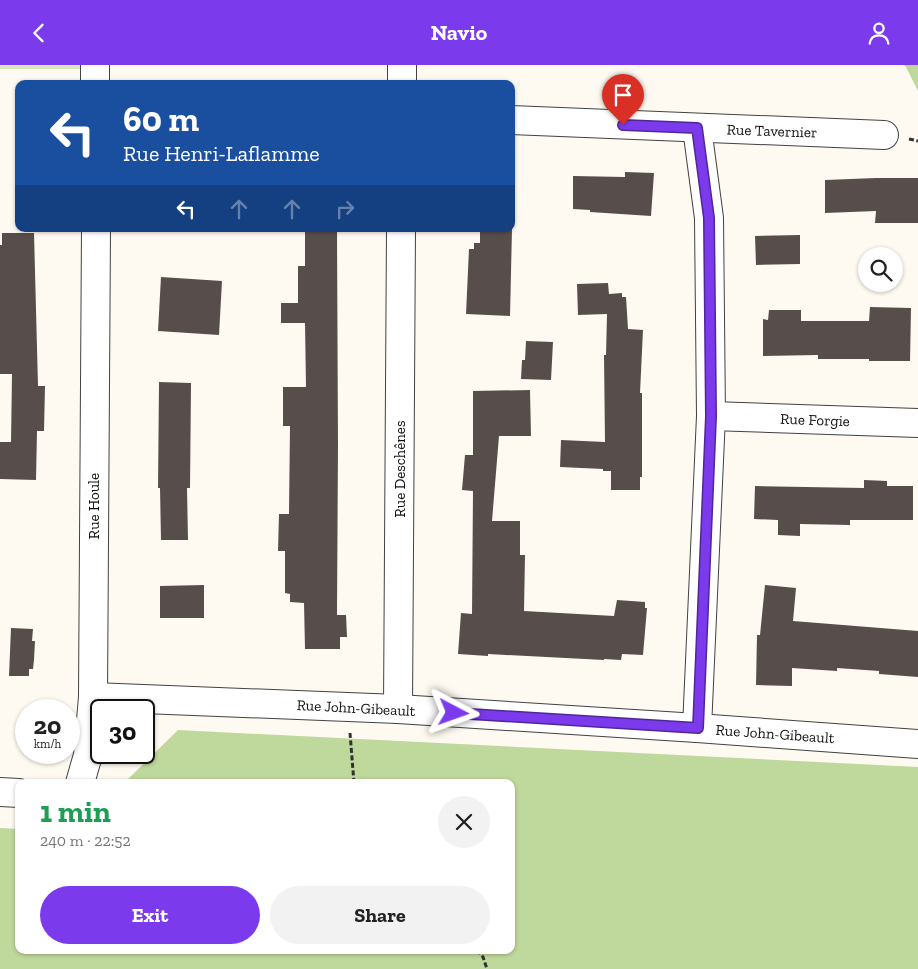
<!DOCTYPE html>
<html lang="en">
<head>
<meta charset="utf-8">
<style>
  body { margin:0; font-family:"Zilla Slab",serif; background:#f2f2f2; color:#222; height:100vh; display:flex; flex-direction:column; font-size:19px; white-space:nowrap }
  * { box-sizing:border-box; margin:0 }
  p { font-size:16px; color:#767676 }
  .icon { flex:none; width:28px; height:28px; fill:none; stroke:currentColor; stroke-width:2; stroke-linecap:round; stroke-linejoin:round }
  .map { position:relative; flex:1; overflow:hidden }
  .drawer { position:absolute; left:15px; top:714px; width:500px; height:175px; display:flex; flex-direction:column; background:#fff; border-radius:10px; box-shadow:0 1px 4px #0004 }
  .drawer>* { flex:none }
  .guide { position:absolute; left:15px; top:15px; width:500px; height:152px; border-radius:10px; box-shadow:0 1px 4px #0004; background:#1a4fa0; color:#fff; overflow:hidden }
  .buttons { position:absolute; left:858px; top:182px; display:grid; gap:10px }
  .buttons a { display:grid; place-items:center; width:45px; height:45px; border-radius:50%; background:#fff; box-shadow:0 1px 4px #0004; font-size:25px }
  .speed { position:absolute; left:15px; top:634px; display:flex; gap:10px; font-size:25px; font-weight:700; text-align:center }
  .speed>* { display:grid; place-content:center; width:65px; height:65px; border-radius:50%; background:#fff; box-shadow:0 1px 4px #0004; line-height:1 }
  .speed small { font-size:12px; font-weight:400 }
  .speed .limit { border:2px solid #111; border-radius:8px; background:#fff; color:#111 }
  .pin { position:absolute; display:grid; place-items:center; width:42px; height:42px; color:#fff; margin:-51px -21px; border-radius:50% 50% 50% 0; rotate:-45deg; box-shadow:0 0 5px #0007 }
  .pin .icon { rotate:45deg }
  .me { position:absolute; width:55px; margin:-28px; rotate:94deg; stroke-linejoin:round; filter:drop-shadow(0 0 4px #0008) }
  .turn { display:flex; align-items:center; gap:18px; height:105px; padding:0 25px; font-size:22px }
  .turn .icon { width:65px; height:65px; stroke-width:2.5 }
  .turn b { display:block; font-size:35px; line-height:42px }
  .lanes { display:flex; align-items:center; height:48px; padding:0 25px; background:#0003; justify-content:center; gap:25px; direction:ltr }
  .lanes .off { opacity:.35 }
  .round { display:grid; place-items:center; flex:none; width:52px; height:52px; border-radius:26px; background:#f2f2f2 }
  .headline { display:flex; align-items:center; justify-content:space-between; height:85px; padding:0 25px }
  h1 { font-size:30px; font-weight:800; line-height:38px; color:#1e9e55 }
  .primary-button { display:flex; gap:10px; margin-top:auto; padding:10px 25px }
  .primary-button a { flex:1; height:58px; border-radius:30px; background:#7c3aed; color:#fff; font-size:20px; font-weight:800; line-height:58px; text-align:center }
  .primary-button a+a { background:#f2f2f2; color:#222 }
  header { display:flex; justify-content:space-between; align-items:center; height:65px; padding:0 25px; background:#7c3aed; color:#fff; font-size:22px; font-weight:800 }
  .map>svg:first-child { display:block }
</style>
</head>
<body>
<header><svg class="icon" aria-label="back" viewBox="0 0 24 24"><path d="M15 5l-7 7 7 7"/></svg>Navio<svg class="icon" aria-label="person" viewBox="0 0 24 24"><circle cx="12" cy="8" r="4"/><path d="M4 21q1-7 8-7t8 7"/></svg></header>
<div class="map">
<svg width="918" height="904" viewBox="0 0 918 904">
  <rect width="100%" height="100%" fill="#fefaf1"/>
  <rect fill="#d8e8bb" x="0" y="0" width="95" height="4"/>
  <g fill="#bfd89b">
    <path d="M 904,0 L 918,0 L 918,26 L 906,2 Z"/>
    <path d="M 178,665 L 918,702 L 918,904 L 0,904 L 0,763 L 19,764 L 19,885 L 511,885 L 511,718 L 125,717 Z"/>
  </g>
  <g fill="#574e4b">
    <path d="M 625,107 L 654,108 L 651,151 L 590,147 L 590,145 L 573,144 L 573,111 L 625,112 Z"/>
    <path d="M 876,113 L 918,113 L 918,158 L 875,158 L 876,146 L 825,148 L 825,115 Z"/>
    <path d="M 305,164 L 337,164 L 338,380 L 337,550 L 346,550 L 347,572 L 340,572 L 340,584 L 305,584 L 304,538 L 290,537 L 290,529 L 285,528 L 285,486 L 278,486 L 279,449 L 289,449 L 290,361 L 283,361 L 283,322 L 306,322 L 305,258 L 281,258 L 281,238 L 298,238 L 298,201 L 305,201 Z"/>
    <path d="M 480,164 L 512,164 L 510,251 L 466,249 L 469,184 L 474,184 L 474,178 L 480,178 Z"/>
    <path d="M 2,168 L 34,168 L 38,321 L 45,321 L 44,366 L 37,366 L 36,415 L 0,414 L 0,377 L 11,377 L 12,309 L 0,309 L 0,180 L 2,180 Z"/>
    <path d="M 800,170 L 800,199 L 756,200 L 755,171 Z"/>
    <path d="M 161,212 L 222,216 L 219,270 L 158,266 Z"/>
    <path d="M 608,218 L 609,229 L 622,228 L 622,232 L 626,232 L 628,264 L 643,265 L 640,328 L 642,328 L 642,412 L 640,412 L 640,425 L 611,425 L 611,406 L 603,406 L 603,404 L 560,402 L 561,375 L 605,377 L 604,290 L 606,290 L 607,249 L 578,250 L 577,219 Z"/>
    <path d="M 870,242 L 911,243 L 910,296 L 869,296 L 869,294 L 818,294 L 818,290 L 763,291 L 763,254 L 768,255 L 769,245 L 801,245 L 801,256 L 869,256 Z"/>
    <path d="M 526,276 L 553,277 L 551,315 L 521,314 L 522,295 L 525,295 Z"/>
    <path d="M 159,317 L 191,318 L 190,423 L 187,423 L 188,475 L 161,475 L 160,423 L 158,423 Z"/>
    <path d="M 530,325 L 531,371 L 499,371 L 492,456 L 520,456 L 520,490 L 525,490 L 524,546 L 614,551 L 617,535 L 645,537 L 645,543 L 647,543 L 643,590 L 622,589 L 621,595 L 604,594 L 604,595 L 488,589 L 488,591 L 458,589 L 461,548 L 472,549 L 473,426 L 462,425 L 465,390 L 473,390 L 473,326 Z"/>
    <path d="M 864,415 L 887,416 L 887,421 L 913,421 L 913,455 L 850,455 L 850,460 L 800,459 L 800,471 L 778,470 L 778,455 L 754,454 L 755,421 L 864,423 Z"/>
    <path d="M 204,520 L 204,553 L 160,553 L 160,521 Z"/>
    <path d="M 765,520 L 796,523 L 793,556 L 918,566 L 918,612 L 879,609 L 879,606 L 837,603 L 837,606 L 792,603 L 792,621 L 756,620 L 757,570 L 760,570 Z"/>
    <path d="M 11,563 L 33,564 L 32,576 L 35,576 L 34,595 L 33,604 L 29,604 L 29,611 L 9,611 Z"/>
  </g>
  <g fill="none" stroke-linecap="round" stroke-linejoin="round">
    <g stroke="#424242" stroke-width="30">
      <g id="minor">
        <path d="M 95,0 L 95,19"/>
        <path d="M 402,19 L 402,0"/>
        <path d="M 511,55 L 884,70"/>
        <path d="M 697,63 L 709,153 L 711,351 L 697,663"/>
        <path d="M 711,351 L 918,358"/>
        <path d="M 93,632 L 398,644 L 697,663 L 918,679"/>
        <path d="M 398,644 L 401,164"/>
        <path d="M 80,718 L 88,690 L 93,632 L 96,164"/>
        <path d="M 0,727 L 19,728"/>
      </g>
    </g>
    <g stroke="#313131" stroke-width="3" stroke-dasharray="5 2.5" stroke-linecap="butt">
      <path d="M 909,74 L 918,76"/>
      <path d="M 350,668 L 354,718"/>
      <path d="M 477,885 L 483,892 L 487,904"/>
    </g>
    <use href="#minor" stroke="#fff" stroke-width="28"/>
  </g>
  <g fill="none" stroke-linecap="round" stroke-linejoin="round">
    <g stroke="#51269a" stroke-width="12">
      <path id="route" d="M 454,648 L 698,663 L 711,351 L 709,153 L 697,63 L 623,60"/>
    </g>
    <use href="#route" stroke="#7c3aed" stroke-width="9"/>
  </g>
  <g text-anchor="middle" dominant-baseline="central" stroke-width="5" stroke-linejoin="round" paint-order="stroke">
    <g font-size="15" fill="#0f0f0f" stroke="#fff">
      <text transform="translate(772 66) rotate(2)">Rue Tavernier</text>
      <text transform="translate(815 355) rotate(2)">Rue Forgie</text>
      <text transform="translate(400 404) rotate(-90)">Rue Deschênes</text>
      <text transform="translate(94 441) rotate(-90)">Rue Houle</text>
      <text transform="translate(356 643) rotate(3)">Rue John-Gibeault</text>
      <text transform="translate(775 669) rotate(4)">Rue John-Gibeault</text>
    </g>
  </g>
</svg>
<div class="buttons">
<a><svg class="icon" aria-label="search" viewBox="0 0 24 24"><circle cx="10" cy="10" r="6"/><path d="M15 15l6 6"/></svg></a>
</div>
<div class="speed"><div>20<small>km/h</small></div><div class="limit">30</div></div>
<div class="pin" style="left:623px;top:60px;background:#d93025"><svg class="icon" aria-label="arrive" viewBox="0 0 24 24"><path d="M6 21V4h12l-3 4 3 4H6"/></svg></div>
<svg class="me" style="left:454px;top:648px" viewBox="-20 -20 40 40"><path d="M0-17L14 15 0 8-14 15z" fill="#7c3aed" stroke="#fff" stroke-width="4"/></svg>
<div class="guide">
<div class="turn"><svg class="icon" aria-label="left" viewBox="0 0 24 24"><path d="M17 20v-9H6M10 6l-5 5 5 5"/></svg><div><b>60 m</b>Rue Henri-Laflamme</div></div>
<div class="lanes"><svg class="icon" aria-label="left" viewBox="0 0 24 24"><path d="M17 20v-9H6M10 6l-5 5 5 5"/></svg><svg class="icon off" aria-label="ahead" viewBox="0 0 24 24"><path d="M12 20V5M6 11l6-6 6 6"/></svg><svg class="icon off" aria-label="ahead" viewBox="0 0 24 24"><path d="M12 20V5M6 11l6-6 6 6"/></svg><svg class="icon off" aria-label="right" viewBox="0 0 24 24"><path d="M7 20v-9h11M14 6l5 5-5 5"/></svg></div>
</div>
<section class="drawer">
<div class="headline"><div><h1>1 min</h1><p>240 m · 22:52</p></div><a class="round"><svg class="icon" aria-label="close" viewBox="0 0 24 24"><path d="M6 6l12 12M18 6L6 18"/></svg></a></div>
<div class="primary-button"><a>Exit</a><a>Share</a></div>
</section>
</div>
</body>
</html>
